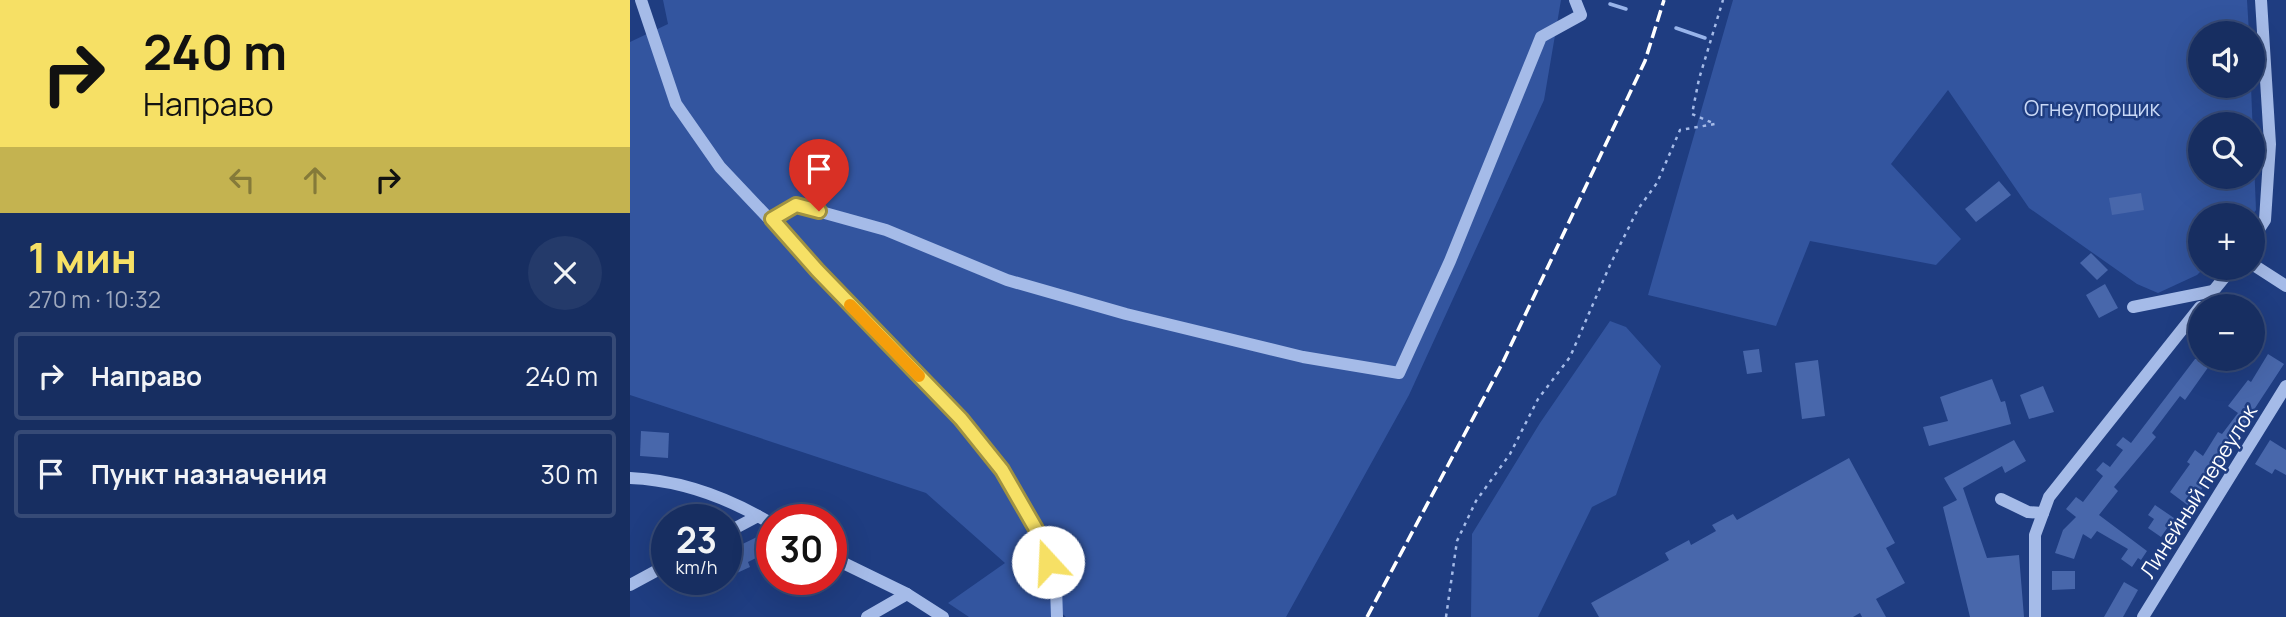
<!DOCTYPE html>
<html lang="ru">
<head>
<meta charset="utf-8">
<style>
  body { margin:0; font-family:Manrope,sans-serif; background:#243a6a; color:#f1f3f6; height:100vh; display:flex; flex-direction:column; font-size:26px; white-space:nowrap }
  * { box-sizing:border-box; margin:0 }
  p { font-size:23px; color:#9ea8bd }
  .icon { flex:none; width:38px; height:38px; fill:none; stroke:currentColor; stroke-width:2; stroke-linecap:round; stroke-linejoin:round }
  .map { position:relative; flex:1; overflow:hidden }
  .side { display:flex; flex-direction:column; background:#172e61; width:630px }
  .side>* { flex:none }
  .guide { background:#f6e065; color:#111; overflow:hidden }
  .fabs { position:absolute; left:1558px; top:21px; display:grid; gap:14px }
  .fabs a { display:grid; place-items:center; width:77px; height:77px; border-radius:50%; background:#172e61; box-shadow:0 7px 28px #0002,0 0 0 2px #364a76; font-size:35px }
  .speed { position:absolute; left:21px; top:504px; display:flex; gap:14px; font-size:35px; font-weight:700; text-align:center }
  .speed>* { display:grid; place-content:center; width:91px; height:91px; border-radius:50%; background:#172e61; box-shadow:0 7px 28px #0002,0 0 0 2px #364a76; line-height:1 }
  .speed small { font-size:18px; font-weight:400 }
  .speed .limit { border:10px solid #d22; background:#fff; color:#111 }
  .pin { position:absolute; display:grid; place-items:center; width:60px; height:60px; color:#fff; margin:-72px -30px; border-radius:50% 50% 50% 0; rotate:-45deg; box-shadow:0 0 7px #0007 }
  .pin .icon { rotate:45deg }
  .me { position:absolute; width:77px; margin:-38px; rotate:340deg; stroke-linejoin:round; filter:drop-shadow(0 0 5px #0008) }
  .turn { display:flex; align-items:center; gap:24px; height:147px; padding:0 28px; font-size:32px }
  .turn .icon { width:91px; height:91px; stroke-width:2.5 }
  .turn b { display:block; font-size:49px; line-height:60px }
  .lanes { display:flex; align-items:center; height:66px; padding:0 28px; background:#0003; justify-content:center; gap:35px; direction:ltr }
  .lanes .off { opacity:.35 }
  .round { display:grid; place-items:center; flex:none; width:74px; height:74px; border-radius:37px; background:#243a6a }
  .head { display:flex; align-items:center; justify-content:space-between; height:119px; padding:0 28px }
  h1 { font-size:42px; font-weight:700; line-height:52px; color:#f6e065 }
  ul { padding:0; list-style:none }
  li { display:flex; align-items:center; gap:21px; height:88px; margin:0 14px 10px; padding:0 14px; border:4px solid #364a76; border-radius:7px }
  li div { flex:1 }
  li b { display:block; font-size:26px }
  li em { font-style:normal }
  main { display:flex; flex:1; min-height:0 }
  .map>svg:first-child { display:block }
</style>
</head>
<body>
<main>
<section class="side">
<div class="guide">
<div class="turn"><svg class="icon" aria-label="right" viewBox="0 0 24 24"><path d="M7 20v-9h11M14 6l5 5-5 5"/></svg><div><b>240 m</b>Направо</div></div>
<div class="lanes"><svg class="icon off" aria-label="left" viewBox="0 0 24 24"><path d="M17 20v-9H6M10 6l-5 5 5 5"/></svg><svg class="icon off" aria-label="ahead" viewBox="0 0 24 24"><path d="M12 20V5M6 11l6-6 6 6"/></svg><svg class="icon" aria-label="right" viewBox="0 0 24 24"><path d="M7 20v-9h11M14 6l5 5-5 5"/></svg></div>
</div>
<div class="head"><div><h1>1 мин</h1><p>270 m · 10:32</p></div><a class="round"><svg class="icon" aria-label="close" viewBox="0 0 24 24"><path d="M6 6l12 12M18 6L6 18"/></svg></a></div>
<ul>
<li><svg class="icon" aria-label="right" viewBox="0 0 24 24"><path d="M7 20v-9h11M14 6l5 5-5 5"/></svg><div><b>Направо</b></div><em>240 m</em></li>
<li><svg class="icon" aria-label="arrive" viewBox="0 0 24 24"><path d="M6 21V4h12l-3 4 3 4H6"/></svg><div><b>Пункт назначения</b></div><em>30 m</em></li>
</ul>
</section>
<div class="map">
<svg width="1656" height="617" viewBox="0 0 1656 617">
  <rect width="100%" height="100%" fill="#1f3d81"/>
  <g fill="#33559f" fill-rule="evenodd">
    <path d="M 33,0 L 931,0 L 914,100 L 779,395 L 656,617 L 436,617 L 422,605 L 422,617 L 339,617 L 318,603 L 375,563 L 296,493 L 0,395 L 0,42 L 38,24 Z"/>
    <path d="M 1103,0 L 1617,0 L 1619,33 L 1570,33 L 1570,86 L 1621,86 L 1626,210 L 1622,215 L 1570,215 L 1570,268 L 1574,268 L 1567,275 L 1528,293 L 1507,284 L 1399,208 L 1318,90 L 1261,164 L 1331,239 L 1306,265 L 1180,241 L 1146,326 L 1018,295 ZM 1570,124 L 1622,124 L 1622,177 L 1570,177 Z"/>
    <path d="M 980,321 L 996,327 L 1031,366 L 986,495 L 962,507 L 908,617 L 841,617 L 842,534 L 910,423 Z"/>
  </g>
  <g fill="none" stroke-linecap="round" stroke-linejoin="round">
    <g stroke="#98b4ea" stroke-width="3.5">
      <path d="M 980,4 L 996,9"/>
      <path d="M 1046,28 L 1075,38"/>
    </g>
  </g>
  <g fill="#4867ab">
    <path d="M 1369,181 L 1381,195 L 1346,222 L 1335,209 Z"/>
    <path d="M 1511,193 L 1514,210 L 1482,215 L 1479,198 Z"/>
    <path d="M 1461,253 L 1478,270 L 1467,280 L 1450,263 Z"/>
    <path d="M 1475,284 L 1488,308 L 1469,318 L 1456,295 Z"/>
    <path d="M 1129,349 L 1132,372 L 1117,374 L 1113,351 Z"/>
    <path d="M 1638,354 L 1654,364 L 1560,507 L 1540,492 L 1560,464 L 1557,462 L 1565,450 L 1573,456 L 1588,432 L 1592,434 L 1608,413 L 1598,406 L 1618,380 L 1621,382 Z"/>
    <path d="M 1565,359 L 1584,359 L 1555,400 L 1550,396 L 1522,433 L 1526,437 L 1484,487 L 1488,491 L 1469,515 L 1517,551 L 1511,560 L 1508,558 L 1502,567 L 1491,559 L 1498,549 L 1467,531 L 1461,539 L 1453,534 L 1444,559 L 1425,553 L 1433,530 L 1446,517 L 1436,509 L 1446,497 L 1453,502 L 1473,476 L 1466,470 L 1473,462 L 1480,467 L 1493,450 L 1486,445 L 1493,437 L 1501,443 Z"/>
    <path d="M 1188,360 L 1195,416 L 1172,419 L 1165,363 Z"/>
    <path d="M 1362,379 L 1371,402 L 1375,401 L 1381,424 L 1299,446 L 1293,427 L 1318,421 L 1310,397 Z"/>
    <path d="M 1413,386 L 1424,412 L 1399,419 L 1390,395 Z"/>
    <path d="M 11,431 L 39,433 L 38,458 L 10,456 Z"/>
    <path d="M 1384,440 L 1396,461 L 1375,473 L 1372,466 L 1333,488 L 1357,558 L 1389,555 L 1394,617 L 1340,617 L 1313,507 L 1327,500 L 1314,478 Z"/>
    <path d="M 1640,440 L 1656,450 L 1656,475 L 1645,469 L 1642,474 L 1625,464 Z"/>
    <path d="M 1219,458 L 1265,543 L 1256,548 L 1275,583 L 1246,599 L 1256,617 L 1232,617 L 1230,613 L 1223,617 L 969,617 L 961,603 L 1039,560 L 1035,553 L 1059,540 L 1061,545 L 1086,531 L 1082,525 L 1103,514 L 1107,520 Z"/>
    <path d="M 1525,505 L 1544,518 L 1531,537 L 1518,528 L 1524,519 L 1518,515 Z"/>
    <path d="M 127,537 L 136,553 L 118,562 L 120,567 L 96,578 L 96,552 Z"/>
    <path d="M 1422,571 L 1445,571 L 1445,589 L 1422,590 Z"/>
    <path d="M 1494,582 L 1508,590 L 1493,617 L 1474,617 Z"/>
  </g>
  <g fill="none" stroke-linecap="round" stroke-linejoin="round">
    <path stroke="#a5bbe8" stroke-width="2.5" stroke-dasharray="3.5 5" stroke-linecap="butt" d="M 816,617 L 827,541 L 846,501 L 880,454 L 908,399 L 940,357 L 980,265 L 1008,209 L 1027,183 L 1050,130 L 1085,124 L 1062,114 L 1069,79 L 1093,0"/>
    <g stroke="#a5bbe8" stroke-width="12">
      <path d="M 11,0 L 46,104 L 90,167 L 272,359 L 317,401 L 372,470 L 410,536 L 426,587 L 427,617"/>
      <path d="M 142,219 L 166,205 L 256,230 L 377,280 L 496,314 L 673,357 L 769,373 L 820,261 L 911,37 L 951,15 L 945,0"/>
      <path d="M 1622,240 L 1635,220 L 1640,144 L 1631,0"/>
      <path d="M 1622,264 L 1656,286"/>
      <path d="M 1580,295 L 1602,268"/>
      <path d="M 1503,307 L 1583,291"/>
      <path d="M 0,478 C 50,480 99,498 142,524"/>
      <path d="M 1371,499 L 1398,512 L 1413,513"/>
      <path d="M 96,533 L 128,516"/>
      <path d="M 201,557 L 277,594 L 313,617"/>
      <path d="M 0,585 L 37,565"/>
      <path d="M 237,617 L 277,594"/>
      <path d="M 1405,617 L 1405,535 L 1419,497 L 1570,307"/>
      <path d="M 1513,617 L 1656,386"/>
    </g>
    <path stroke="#fff" stroke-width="3.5" stroke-dasharray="12 5" stroke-linecap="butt" d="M 737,617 L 872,364 L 1015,61 L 1034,0"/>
  </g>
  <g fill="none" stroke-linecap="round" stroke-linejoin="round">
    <g stroke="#a09242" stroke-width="18">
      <path id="route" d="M 189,211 L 166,205 L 142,219 L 187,270 L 331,419 L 372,470 L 410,536 L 418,562"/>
    </g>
    <use href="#route" stroke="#f6e065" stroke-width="12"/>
    <path stroke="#f59e0b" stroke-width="12" d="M 220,305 L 289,376"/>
  </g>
  <g text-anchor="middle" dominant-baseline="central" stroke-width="5" stroke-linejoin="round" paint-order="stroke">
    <g font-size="21" fill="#c9d8f6" stroke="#1f3d81">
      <text x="1462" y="108">Огнеупорщик</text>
    </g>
    <g font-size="21" fill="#fff" stroke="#1f3d81">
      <text transform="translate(1568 491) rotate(-58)">Линейный переулок</text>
    </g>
  </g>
</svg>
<div class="fabs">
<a><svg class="icon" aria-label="sound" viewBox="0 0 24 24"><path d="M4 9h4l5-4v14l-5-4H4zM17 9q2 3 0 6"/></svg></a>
<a><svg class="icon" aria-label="search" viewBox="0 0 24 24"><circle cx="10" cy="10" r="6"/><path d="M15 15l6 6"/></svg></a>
<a>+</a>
<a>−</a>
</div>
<div class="speed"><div>23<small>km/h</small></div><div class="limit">30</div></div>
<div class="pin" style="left:189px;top:211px;background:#d93025"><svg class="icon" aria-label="arrive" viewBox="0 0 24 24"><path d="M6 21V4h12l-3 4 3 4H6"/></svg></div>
<svg class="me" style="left:418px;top:562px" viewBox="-20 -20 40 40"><circle r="19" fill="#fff"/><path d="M0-13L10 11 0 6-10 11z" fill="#f6e065"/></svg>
</div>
</main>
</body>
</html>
